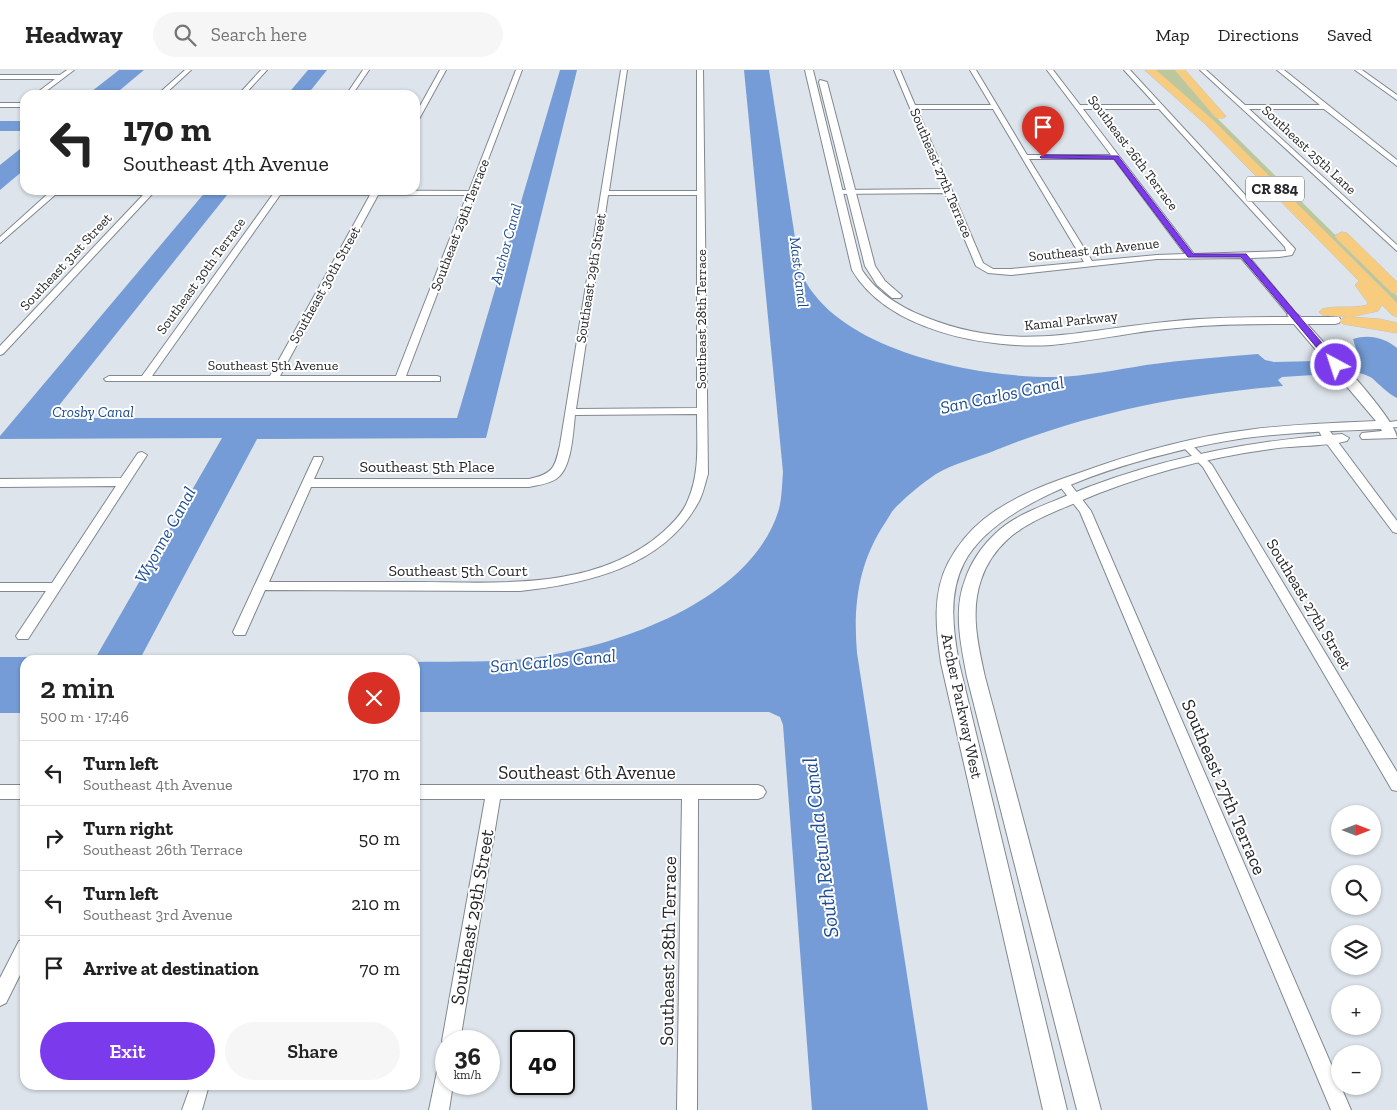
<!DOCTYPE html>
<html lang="en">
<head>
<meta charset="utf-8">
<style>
  body { margin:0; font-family:"Zilla Slab",serif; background:#f6f6f6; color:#222; height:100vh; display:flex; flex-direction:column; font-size:19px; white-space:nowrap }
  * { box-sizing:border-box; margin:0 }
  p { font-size:16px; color:#767676 }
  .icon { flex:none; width:28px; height:28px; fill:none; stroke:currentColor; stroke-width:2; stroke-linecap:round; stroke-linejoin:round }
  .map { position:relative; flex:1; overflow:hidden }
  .side { position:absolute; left:20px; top:585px; width:400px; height:435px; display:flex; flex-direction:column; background:#fff; border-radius:15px; box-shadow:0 1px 4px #0004 }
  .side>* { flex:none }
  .hud { position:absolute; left:20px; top:20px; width:400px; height:105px; border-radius:15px; box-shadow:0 1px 4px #0004; background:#fff; color:#222; overflow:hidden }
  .needle { width:32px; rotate:90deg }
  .buttons { position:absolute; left:1331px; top:735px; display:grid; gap:10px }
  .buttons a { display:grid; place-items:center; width:50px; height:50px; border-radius:50%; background:#fff; box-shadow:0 1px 4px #0004; font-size:25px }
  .speed { position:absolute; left:435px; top:960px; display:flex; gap:10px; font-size:25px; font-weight:700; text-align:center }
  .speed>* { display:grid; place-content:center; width:65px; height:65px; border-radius:50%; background:#fff; box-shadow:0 1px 4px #0004; line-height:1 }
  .speed small { font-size:12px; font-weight:400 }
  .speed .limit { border:2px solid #111; border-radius:8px; background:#fff; color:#111 }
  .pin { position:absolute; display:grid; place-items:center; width:42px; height:42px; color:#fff; margin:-51px -21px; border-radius:50% 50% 50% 0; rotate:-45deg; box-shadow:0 0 5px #0007 }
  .pin .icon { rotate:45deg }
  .me { position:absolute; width:55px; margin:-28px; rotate:320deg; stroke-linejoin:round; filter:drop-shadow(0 0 4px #0008) }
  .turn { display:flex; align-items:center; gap:18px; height:105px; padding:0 20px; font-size:22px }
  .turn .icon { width:65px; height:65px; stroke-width:2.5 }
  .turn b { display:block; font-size:35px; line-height:42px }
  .round { display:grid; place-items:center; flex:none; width:52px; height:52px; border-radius:26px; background:#f6f6f6 }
  .head { display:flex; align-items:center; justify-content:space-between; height:85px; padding:0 20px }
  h1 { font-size:30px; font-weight:600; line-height:38px }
  .cta { display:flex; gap:10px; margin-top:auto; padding:10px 20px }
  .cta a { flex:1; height:58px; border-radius:30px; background:#7c3aed; color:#fff; font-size:20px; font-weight:600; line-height:58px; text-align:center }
  .cta a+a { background:#f6f6f6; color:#222 }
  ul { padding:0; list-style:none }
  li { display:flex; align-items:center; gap:15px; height:65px; padding:0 20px; border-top:1px solid #e0e0e0 }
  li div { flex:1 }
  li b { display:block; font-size:19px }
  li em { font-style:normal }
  header { display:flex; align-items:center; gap:30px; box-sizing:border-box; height:70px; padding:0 25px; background:#fff; border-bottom:1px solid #e0e0e0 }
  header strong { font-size:24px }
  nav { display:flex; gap:28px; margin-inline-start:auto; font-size:18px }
  .search { width:350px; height:45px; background:#f6f6f6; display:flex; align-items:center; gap:12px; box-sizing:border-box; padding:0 18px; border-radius:28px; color:#767676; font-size:19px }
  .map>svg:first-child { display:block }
</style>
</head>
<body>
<header>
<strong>Headway</strong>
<div class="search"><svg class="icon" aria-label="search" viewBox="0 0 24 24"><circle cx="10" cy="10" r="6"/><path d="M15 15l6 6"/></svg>Search here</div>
<nav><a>Map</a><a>Directions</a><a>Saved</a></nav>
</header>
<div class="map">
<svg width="1397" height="1040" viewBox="0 0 1397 1040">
  <rect width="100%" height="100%" fill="#dde4eb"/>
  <path fill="#bcc79c" d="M 1155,0 L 1175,0 L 1216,47 L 1397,226 L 1397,234 Z"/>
  <g fill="#759cd6">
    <path d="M 119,0 L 144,0 L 114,25 L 87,25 Z"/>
    <path d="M 308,0 L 327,0 L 307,25 L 287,25 Z"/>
    <path d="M 560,0 L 577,0 L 486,368 L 257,369 L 141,587 L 184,588 L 183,590 L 25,590 L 25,643 L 0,643 L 0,587 L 96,587 L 222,368 L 0,369 L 0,366 L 207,120 L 231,120 L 49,348 L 457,348 Z"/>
    <path d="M 744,0 L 769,0 L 800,200 C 832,281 978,308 1056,307 C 1086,306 1116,300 1146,295 C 1183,290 1221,287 1258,284 L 1265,290 L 1274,292 L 1317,291 L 1327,295 L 1344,295 L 1359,289 L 1353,269 C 1369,264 1385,268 1397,278 L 1397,328 C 1387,323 1380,315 1372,308 C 1361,301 1345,301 1332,301 L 1329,304 L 1282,307 L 1278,310 L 1283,316 C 1184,324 1088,343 996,380 C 977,388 954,393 936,404 C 923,413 909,424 898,435 C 892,440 889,447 885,453 C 858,493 853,537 857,583 L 928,1040 L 812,1040 L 783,655 L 780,647 L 769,642 L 415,642 L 415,592 C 454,591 495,593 533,588 C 618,576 752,531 779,439 C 782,427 782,414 783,402 Z"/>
    <rect x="0" y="51" width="25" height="10"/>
    <path d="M 25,75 L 25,99 L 0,120 L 0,95 Z"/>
  </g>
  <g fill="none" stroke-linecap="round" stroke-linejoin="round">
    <g stroke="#82888f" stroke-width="2">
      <g id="minor">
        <path d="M 67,0 L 74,0 L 41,25 L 34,25 L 55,9 L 0,9 L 0,5 L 60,5 Z"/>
        <path d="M 185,0 L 191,0 L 164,25 L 157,25 Z"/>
        <path d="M 261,0 L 267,0 L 244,25 L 238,25 Z"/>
        <path d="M 363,0 L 369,0 L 352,25 L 346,25 Z"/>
        <path d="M 440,0 L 446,0 L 418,51 L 415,53 L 415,45 Z"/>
        <path d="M 516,0 L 522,0 L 406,306 L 437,306 L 440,307 L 440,311 L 106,311 L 104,309 L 109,306 L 142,306 L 276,120 L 469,121 ZM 280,125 L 370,125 L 270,306 L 152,306 ZM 378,125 L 467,125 L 396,306 L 280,306 Z"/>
        <path d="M 621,0 L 627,0 L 609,121 L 697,121 L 697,0 L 703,0 L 708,404 C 705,413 703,425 698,433 C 663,497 586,514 520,521 L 265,520 L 245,565 L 235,565 L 233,562 L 314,387 L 322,387 L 323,389 L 314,409 L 529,409 C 553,404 555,398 560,375 ZM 608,125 L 697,125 L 697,338 L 576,339 ZM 697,344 C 697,373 700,403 688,430 C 683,443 673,453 663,462 C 595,522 496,512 413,512 C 365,512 317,512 269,512 L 311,417 L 529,417 C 538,415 548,414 556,409 C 572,399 573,362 575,345 Z"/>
        <path d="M 894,0 L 900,0 L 915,35 L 991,35 L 970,0 L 976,0 L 1027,85 L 1111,85 L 1047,0 L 1053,0 L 1080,35 L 1156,35 L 1124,0 L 1130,0 L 1295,179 L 1292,185 L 1279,187 L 1250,188 L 1294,241 L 1290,244 L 1287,243 L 1241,188 L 1157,189 L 1011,205 L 988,203 L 976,196 L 945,123 L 835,124 L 834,122 L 838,120 L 944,119 ZM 917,39 L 993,39 L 1084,192 L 1011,199 L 993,199 L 983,193 ZM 1083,39 L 1159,39 L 1285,177 L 1286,181 L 1194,184 ZM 1029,89 L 1114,89 L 1185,184 L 1157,185 L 1092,191 Z"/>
        <path d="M 1200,0 L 1206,0 L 1245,35 L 1320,35 L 1277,0 L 1284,0 L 1397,90 L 1397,96 L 1324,39 L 1249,39 L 1397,175 L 1397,181 Z"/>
        <path d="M 1355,0 L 1362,0 L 1397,25 L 1397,30 Z"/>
        <rect x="0" y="33" width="25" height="4"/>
        <path d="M 52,120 L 156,120 L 3,284 L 0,285 L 0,276 L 143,125 L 55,125 L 0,173 L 0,167 Z"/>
        <path d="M 1397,351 L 1397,357 L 1386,358 L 1381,355 L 1382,353 Z"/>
        <path d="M 1322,355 L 1326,356 L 1397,451 L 1397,463 L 1393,462 L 1324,370 L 1317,358 Z"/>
        <path d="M 1186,372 L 1190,373 L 1212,395 L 1397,702 L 1397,721 L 1392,720 L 1203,397 L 1181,375 Z"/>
        <path d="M 142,382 L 147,385 L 28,569 L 18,569 L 16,566 L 46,521 L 0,521 L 0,513 L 52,513 L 116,416 L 0,417 L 0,409 L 121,408 L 138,383 Z"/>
        <path d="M 1064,410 L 1068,411 L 1091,441 L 1351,1040 L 1331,1040 L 1080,442 L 1058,414 Z"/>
        <rect x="0" y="715" width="25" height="14"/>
        <path d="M 415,715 L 758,715 L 763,717 L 766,722 L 763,727 L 758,729 L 698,729 L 697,1040 L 677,1040 L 682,729 L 500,729 L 460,971 L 446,971 L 446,978 L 442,971 L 485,729 L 415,729 Z"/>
        <path d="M 25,869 L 25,895 L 6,933 L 0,936 L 0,908 L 19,871 Z"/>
        <path d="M 446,990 L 446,1014 L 453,1014 L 449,1040 L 429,1040 L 439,992 Z"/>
        <path d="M 191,1015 L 209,1015 L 202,1040 L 182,1040 Z"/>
      </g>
    </g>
    <g stroke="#82888f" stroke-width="2">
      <g id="tertiary">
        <path d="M 805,0 L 813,0 L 862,200 C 877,223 900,237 925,247 C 1017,284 1082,259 1175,251 C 1213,247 1251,247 1289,247 L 1287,245 L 1289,243 L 1293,241 L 1301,247 L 1339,247 L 1341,250 L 1339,253 L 1335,254 L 1307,254 C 1324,273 1397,350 1397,368 L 1362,369 L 1360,366 L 1362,363 L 1382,361 L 1381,359 C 1336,361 1290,362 1245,368 C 1169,379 1001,420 964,493 C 948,524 953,560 959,593 L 1067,1040 L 1043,1040 L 941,593 C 936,559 932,524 948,493 C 957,476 969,461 984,449 C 1012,427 1046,414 1079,403 C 1134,383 1190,367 1248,360 C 1290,354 1333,353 1376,351 L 1294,254 C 1255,254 1216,254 1177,258 C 1135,261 1094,271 1052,275 C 986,279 888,261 852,200 Z"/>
        <path d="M 820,10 L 827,12 L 875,196 L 885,211 L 900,224 L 902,226 L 900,228 L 892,228 L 877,215 L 865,196 L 819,12 Z"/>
        <path d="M 1342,364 L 1349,368 L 1347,371 C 1323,377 1296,375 1271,379 C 1203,388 1138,406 1075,433 C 1052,443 1027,452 1008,469 C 996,480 986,494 981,510 C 970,542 978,575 985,607 L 1101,1040 L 1077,1040 L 967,607 C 961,575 953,541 965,510 C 971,492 982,476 996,463 C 1015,445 1042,436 1066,426 C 1155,389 1246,371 1342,364 Z"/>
      </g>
    </g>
    <g stroke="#c2c3c3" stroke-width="1">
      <g id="trunk">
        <path d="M 1145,0 L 1156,0 L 1212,49 L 1397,233 L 1397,247 L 1392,245 L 1382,235 L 1378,241 L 1350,247 L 1380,249 L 1397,253 L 1397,263 L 1343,254 L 1340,251 L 1343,248 L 1347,247 L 1322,245 L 1319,242 L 1322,239 C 1337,235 1352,239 1367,235 L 1368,233 L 1355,215 L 1359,211 L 1204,53 Z"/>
        <path d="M 1175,0 L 1185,0 L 1224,44 L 1226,46 L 1224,48 L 1216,48 Z"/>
        <path d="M 1342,162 L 1347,163 L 1397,212 L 1397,224 L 1392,223 L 1337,169 L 1335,166 Z"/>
      </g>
    </g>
    <use href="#minor" fill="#fff" fill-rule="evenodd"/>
    <use href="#tertiary" fill="#fff" fill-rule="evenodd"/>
    <use href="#trunk" fill="#f8cc7f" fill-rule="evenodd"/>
  </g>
  <path fill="#7c3aed" stroke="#51269a" d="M 1043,85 L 1118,86 L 1193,184 L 1246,184 L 1339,293 L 1339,297 L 1333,297 L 1241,187 L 1188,187 L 1114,89 L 1041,88 L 1040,87 Z"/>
  <g text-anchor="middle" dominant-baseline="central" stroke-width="4" stroke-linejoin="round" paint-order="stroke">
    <g font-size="14" fill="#25272a" stroke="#fff">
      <text transform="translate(1309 80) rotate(43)">Southeast 25th Lane</text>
      <text transform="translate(1133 83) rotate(53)">Southeast 26th Terrace</text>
      <text transform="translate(941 103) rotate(67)">Southeast 27th Terrace</text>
      <text transform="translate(460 155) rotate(-69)">Southeast 29th Terrace</text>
      <text transform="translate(1094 180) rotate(-6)">Southeast 4th Avenue</text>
      <text transform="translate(66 192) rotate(-47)">Southeast 31st Street</text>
      <text transform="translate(201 206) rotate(-54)">Southeast 30th Terrace</text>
      <text transform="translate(591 208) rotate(-81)">Southeast 29th Street</text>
      <text transform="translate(325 215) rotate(-61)">Southeast 30th Street</text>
      <text transform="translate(701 249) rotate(-90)">Southeast 28th Terrace</text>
      <text transform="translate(1071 251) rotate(-6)">Kamal Parkway</text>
      <text x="273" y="295">Southeast 5th Avenue</text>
    </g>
    <rect fill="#fff" stroke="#66686a" stroke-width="1" x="1246" y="106.5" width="58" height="25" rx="4"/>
    <g font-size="15" font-weight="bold" fill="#25272a">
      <text x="1275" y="119">CR 884</text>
    </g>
    <g font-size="15" font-style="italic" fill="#1d4d93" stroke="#fff">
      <text transform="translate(506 174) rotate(-75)">Anchor Canal</text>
      <text transform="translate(799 202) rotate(83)">Mast Canal</text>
      <text x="93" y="342">Crosby Canal</text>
    </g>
    <g font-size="16" fill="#25272a" stroke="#fff">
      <text x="427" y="396">Southeast 5th Place</text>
      <text x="458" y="500">Southeast 5th Court</text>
      <text transform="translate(1309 534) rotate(59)">Southeast 27th Street</text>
      <text transform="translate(962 636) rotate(78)">Archer Parkway West</text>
    </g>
    <g font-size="18" font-style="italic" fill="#1d4d93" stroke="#fff">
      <text transform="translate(1002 325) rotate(-12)">San Carlos Canal</text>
      <text transform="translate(165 465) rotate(-61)">Wyonne Canal</text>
      <text transform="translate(553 591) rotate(-5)">San Carlos Canal</text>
    </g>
    <g font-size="19" fill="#25272a" stroke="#fff">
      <text x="587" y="702">Southeast 6th Avenue</text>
      <text transform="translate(1224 717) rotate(67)">Southeast 27th Terrace</text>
      <text transform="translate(472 847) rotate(-80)">Southeast 29th Street</text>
      <text transform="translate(668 881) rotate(-89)">Southeast 28th Terrace</text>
    </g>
    <g font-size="21" font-style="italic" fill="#1d4d93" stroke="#fff">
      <text transform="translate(820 778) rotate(-97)">South Retunda Canal</text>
    </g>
  </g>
</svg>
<div class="buttons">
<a><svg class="needle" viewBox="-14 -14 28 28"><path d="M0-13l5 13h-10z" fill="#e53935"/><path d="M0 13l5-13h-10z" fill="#767676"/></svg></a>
<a><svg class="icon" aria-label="search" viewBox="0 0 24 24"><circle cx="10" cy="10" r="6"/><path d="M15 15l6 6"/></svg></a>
<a><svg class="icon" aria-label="layers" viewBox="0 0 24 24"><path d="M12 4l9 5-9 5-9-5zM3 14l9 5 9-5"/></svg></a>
<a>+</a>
<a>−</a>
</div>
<div class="speed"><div>36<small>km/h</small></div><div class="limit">40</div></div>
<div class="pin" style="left:1043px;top:87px;background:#d93025"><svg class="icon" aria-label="arrive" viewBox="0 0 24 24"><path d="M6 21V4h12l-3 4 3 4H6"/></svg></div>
<svg class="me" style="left:1336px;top:295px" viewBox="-20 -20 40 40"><circle r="17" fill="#7c3aed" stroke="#fff" stroke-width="3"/><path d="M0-11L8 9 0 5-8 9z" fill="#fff"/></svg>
<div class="hud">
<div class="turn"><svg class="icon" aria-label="left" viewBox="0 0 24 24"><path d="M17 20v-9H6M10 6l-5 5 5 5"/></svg><div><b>170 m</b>Southeast 4th Avenue</div></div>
</div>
<section class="side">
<div class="head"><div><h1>2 min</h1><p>500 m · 17:46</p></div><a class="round" style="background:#d93025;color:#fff"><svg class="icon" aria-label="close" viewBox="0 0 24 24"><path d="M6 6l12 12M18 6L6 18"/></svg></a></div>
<ul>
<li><svg class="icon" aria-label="left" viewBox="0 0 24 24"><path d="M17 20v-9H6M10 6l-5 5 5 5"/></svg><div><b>Turn left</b><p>Southeast 4th Avenue</p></div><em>170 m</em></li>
<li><svg class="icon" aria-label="right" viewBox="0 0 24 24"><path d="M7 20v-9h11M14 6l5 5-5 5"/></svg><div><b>Turn right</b><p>Southeast 26th Terrace</p></div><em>50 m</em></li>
<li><svg class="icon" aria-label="left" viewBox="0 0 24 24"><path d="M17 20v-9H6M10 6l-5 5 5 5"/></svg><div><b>Turn left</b><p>Southeast 3rd Avenue</p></div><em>210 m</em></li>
<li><svg class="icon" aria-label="arrive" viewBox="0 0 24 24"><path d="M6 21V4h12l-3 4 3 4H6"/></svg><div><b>Arrive at destination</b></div><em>70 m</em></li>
</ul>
<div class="cta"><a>Exit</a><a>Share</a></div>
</section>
</div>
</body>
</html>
